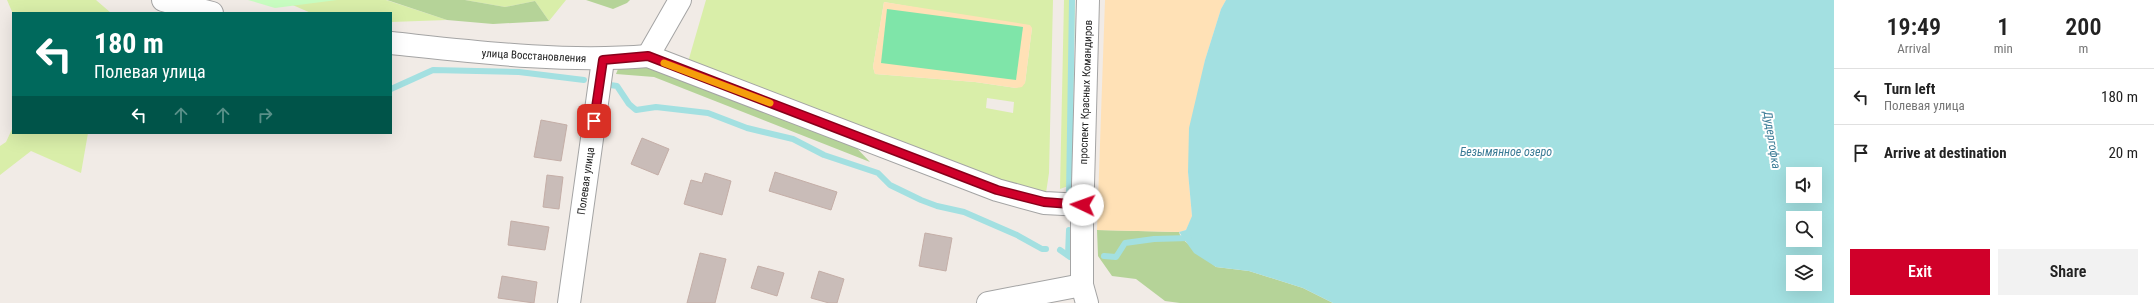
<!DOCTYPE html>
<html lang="en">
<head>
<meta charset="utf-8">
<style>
  body { margin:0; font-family:"Roboto Condensed",sans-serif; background:#f2f2f2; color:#222; height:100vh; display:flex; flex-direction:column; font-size:15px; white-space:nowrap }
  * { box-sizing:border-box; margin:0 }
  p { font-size:13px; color:#767676 }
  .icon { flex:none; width:22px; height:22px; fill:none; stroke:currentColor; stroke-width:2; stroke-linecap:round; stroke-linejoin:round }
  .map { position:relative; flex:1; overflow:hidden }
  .drawer { display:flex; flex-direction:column; background:#fff; width:320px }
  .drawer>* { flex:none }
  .banner { position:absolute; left:12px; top:12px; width:380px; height:122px; border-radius:0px; box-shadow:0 4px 16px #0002; background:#00695c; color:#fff; overflow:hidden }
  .fabs { position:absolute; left:1786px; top:167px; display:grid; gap:8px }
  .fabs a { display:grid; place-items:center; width:36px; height:36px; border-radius:0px; background:#fff; box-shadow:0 4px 16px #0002; font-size:20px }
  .pin { position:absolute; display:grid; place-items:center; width:34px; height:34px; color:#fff; margin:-17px; border-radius:8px; box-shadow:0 2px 6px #0006 }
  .me { position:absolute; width:44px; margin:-22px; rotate:273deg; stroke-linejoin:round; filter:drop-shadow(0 0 3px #0008) }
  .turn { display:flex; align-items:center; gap:14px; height:84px; padding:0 16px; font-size:18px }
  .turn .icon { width:52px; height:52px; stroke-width:2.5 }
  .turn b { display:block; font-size:28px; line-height:34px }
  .lanes { display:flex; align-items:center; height:38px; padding:0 16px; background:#0003; justify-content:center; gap:20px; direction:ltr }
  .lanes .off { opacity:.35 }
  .eta { display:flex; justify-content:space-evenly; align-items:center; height:68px; text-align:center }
  .eta b { font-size:24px; font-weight:600; line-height:28px }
  .primary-button { display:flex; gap:8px; margin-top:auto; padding:8px 16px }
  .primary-button a { flex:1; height:46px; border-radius:0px; background:#d0002a; color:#fff; font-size:16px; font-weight:600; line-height:46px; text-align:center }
  .primary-button a+a { background:#f2f2f2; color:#222 }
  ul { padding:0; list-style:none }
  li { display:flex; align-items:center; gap:12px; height:56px; padding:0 16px; border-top:1px solid #e0e0e0 }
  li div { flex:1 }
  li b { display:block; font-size:15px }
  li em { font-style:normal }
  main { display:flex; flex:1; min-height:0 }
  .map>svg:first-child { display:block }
</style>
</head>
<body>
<main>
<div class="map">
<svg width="1834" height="303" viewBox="0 0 1834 303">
  <rect width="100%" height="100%" fill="#f1ebe6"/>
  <g fill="#d9eea9" fill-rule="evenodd">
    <path d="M 7,0 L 96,0 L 111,13 L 13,14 Z"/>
    <path d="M 281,0 L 386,0 L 447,20 L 391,22 L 391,13 L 311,13 Z"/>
    <path d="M 465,0 L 566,0 L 549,21 L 535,1 L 505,7 Z"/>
    <path d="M 706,0 L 1053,0 L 1049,173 L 1046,193 L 983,175 L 688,62 ZM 884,2 L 1032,28 L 1025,83 L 1016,88 L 975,82 L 875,74 L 873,67 ZM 987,98 L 1014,102 L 1013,113 L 986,108 Z"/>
    <path d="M 1064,0 L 1075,0 L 1071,185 L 1060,189 Z"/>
    <path d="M 13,127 L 13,133 L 88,133 L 81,173 L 31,151 L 0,175 L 0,146 L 6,142 Z"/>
  </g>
  <g fill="#b5d398">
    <path d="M 387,0 L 465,0 L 505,7 L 535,1 L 549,21 L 493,24 L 447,20 Z"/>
    <path d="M 586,0 L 630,0 L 627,3 L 613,9 Z"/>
    <path d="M 645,63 L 848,139 L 870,162 L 654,77 L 616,74 L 618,69 Z"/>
    <path d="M 1097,230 L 1179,232 L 1181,238 L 1216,267 L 1249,271 L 1303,288 L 1333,303 L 1180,303 L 1165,301 L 1136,279 L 1112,276 L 1098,256 Z"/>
  </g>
  <g fill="#ffe1b6">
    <path d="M 1105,0 L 1226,0 L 1221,9 L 1205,60 L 1188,172 L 1192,217 L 1186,230 L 1179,232 L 1097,230 Z"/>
    <path d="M 884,2 L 1030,25 L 1032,28 L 1025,83 L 1022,87 L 1016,88 L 975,82 L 875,74 L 873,67 Z"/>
  </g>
  <path fill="#c8fdc1" d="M 248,0 L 337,0 L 275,8 Z"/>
  <path fill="#7fe5a9" d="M 887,9 L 1023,27 L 1016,80 L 881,63 Z"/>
  <path fill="#a3e0e1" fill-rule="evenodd" d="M 1226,0 L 1834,0 L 1834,303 L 1333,303 L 1303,288 L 1249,271 L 1216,267 L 1194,253 L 1179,232 L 1186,230 L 1192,216 L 1188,172 L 1189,128 L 1205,60 L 1221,9 ZM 1793,174 L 1815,174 L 1815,196 L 1793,196 ZM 1793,218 L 1815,218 L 1815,240 L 1793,240 ZM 1793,262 L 1815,262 L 1815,284 L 1793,284 Z"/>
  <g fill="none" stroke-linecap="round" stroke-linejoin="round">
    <g stroke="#a3e0e1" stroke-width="6">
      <path d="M 610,85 L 617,86 L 629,104 L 636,110 L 656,107 L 708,113 L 747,128 L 793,139 L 824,155 L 878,173 L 890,185 L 921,200 L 937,206 L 964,212 L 1017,235 L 1042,249 L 1046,249"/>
      <path d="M 391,89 L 433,70 L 519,72 L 584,80"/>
      <path d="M 1069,195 L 1072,0"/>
      <path d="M 1060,250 L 1070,257"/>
      <path d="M 1068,255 L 1069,230"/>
      <path d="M 1104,256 L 1116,257 L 1125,243 L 1154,239 L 1189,238"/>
    </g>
  </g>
  <g fill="#c9bcb8" stroke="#c4aea7">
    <path d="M 541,120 L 567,125 L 561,161 L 534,157 Z"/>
    <path d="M 642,138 L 669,149 L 658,175 L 631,164 Z"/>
    <path d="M 775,172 L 837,192 L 831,210 L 769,191 Z"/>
    <path d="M 705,173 L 731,181 L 722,215 L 684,204 L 691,180 L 702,183 Z"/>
    <path d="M 547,175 L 563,177 L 559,209 L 543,207 Z"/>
    <path d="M 511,221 L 549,227 L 545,250 L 508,245 Z"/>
    <path d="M 925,233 L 952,238 L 946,271 L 919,266 Z"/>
    <path d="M 700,253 L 726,259 L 715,303 L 687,303 Z"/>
    <path d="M 758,266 L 784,273 L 777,296 L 751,288 Z"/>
    <path d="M 819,271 L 844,279 L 837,303 L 829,303 L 811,298 Z"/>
    <path d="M 502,276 L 537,282 L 534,303 L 498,298 Z"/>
  </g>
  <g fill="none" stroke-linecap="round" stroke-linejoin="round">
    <g stroke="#a4a4a4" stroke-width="24">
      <g id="minor">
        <path d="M 163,0 L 212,13"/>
        <path d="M 391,43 C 476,52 562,63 648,56 L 997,190 L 1044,203 L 1083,205"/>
        <path d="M 648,56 L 680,0"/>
        <path d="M 569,303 L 603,60"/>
        <path d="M 988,303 L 1082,285"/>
        <path d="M 1087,303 L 1082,285 L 1082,222 L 1088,0"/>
      </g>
    </g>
    <use href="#minor" stroke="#fff" stroke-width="22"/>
  </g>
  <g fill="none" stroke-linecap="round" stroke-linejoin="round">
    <g stroke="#87001b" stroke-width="10">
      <path id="route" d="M 594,121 L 603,60 L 648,56 L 997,190 L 1044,202 L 1083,205"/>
    </g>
    <use href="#route" stroke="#d0002a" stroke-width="7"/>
    <path stroke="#f59e0b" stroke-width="7" d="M 664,63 L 770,103"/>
  </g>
  <g text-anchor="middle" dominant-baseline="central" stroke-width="4" stroke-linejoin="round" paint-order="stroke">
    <g font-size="11" fill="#202020" stroke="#fff">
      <text transform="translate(534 56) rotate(3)">улица Восстановления</text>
      <text transform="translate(1086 92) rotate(-88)">проспект Красных Командиров</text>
      <text transform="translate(586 181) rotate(-82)">Полевая улица</text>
    </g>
    <g font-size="12" font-style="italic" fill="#3b7b96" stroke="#fff">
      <text transform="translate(1772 140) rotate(81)">Дудергофка</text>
      <text x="1506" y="152">Безымянное озеро</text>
    </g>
  </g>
</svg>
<div class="fabs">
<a><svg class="icon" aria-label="sound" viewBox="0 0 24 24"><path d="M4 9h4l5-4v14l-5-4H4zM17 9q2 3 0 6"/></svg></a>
<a><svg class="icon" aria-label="search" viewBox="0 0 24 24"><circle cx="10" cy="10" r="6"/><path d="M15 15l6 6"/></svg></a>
<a><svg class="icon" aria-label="layers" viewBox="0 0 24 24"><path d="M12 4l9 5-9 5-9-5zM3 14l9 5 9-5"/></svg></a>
</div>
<div class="pin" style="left:594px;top:121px;background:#d93025"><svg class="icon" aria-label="arrive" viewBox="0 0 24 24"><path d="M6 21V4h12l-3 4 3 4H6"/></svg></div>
<svg class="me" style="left:1083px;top:205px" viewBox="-20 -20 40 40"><circle r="19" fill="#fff"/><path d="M0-13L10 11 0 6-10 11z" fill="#d0002a"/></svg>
<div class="banner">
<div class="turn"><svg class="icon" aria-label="left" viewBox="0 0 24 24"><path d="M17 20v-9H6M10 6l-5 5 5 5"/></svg><div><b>180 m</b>Полевая улица</div></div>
<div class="lanes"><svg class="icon" aria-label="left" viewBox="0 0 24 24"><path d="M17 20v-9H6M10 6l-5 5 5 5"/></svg><svg class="icon off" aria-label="ahead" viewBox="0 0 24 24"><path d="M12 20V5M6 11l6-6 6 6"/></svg><svg class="icon off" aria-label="ahead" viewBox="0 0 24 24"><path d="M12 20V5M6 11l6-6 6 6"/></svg><svg class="icon off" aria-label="right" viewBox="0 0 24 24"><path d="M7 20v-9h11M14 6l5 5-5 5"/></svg></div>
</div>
</div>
<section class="drawer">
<div class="eta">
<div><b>19:49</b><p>Arrival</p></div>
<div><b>1</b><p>min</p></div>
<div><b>200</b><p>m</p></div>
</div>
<ul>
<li><svg class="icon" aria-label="left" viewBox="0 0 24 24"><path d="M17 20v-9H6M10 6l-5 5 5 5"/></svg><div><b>Turn left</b><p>Полевая улица</p></div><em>180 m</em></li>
<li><svg class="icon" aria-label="arrive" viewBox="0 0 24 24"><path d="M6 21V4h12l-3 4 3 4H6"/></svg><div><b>Arrive at destination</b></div><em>20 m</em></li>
</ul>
<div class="primary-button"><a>Exit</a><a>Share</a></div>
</section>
</main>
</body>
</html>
